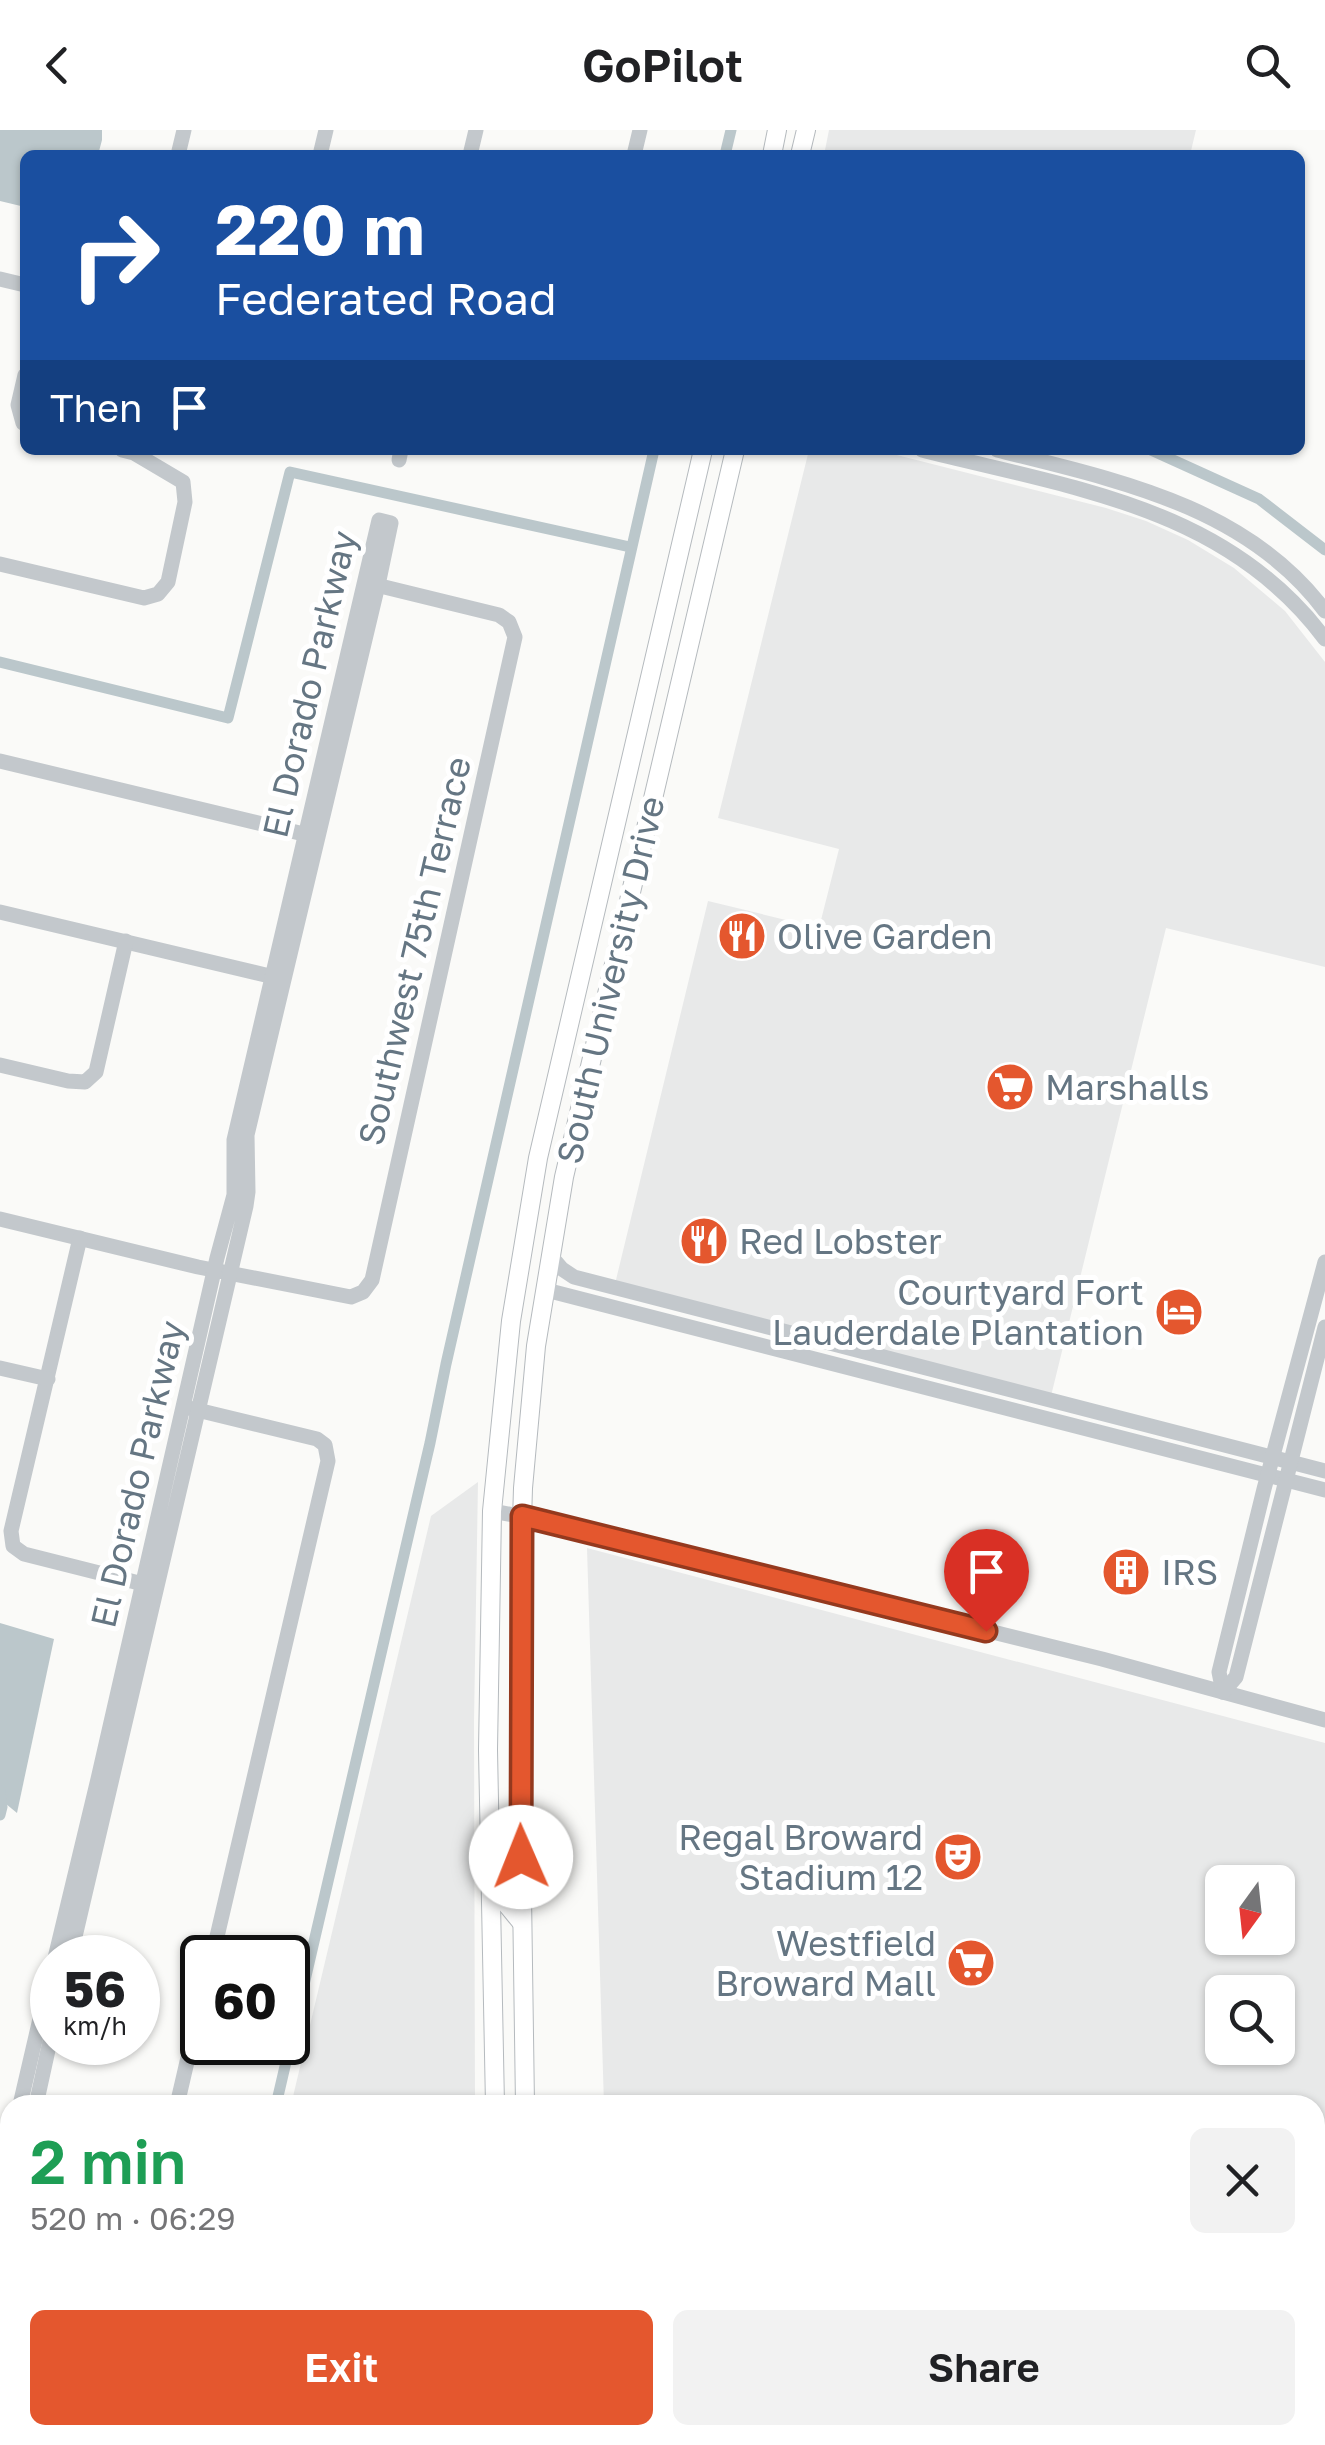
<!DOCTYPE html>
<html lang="en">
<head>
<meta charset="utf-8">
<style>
  body { margin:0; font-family:"Golos Text",sans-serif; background:#f2f2f2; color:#202124; height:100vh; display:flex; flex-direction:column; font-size:38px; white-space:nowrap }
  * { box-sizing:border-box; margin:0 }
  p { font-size:32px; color:#757577 }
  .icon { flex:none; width:55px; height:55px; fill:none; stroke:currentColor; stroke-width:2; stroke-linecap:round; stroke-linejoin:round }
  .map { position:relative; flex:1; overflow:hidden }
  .sheet { position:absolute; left:0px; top:1965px; width:1325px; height:350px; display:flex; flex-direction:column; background:#fff; border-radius:30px 30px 0 0; box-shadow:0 2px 8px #0004 }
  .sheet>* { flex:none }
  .top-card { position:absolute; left:20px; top:20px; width:1285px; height:305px; border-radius:15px; box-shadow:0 2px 8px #0004; background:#1a4fa0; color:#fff; overflow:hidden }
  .needle { width:65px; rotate:195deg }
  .buttons { position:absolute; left:1205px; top:1735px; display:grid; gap:20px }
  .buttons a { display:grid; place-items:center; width:90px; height:90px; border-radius:15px; background:#fff; box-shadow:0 2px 8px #0004; font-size:50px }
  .speed { position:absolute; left:30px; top:1805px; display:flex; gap:20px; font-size:50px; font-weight:700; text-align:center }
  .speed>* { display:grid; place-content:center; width:130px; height:130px; border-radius:50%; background:#fff; box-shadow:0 2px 8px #0004; line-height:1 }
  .speed small { font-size:25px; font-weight:400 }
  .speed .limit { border:5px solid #111; border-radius:15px; background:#fff; color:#111 }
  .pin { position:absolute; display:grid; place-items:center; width:85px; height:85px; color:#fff; margin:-102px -42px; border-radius:50% 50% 50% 0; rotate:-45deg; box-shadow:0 0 10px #0007 }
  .pin .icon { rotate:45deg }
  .me { position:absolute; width:110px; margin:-55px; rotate:359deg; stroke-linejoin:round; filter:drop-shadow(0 0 8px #0008) }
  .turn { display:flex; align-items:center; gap:35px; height:210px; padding:0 30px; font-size:45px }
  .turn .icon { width:130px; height:130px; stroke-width:2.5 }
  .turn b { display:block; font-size:70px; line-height:85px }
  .then { display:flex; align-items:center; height:95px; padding:0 30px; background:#0003; gap:20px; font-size:38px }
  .round { display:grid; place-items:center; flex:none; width:105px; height:105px; border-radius:15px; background:#f2f2f2 }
  .summary { display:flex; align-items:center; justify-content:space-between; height:170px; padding:0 30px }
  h1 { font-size:60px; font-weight:600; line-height:75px; color:#1e9e55 }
  .cta { display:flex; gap:20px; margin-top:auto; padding:20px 30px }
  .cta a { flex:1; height:115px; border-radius:15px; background:#e4572e; color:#fff; font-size:40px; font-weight:600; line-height:115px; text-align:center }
  .cta a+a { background:#f2f2f2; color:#202124 }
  header { display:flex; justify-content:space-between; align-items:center; height:130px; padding:0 30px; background:#fff; font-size:45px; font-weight:600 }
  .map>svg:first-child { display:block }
</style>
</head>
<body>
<header><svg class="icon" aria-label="back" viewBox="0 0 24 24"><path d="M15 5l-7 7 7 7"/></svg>GoPilot<svg class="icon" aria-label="search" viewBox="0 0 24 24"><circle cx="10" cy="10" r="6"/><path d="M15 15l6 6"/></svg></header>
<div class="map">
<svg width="1325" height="2315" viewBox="0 0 1325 2315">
  <rect width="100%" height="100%" fill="#fafaf8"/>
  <g fill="#e8e9e9" fill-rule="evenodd">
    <path d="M 829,0 L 1196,0 L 1190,25 L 824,25 Z"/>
    <path d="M 809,320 L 877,320 L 1106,378 L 1146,391 L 1188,410 L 1234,438 L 1285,481 L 1325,532 L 1325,837 L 1166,798 L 1051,1266 L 614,1158 L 708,771 L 819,798 L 839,719 L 718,688 Z"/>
    <path d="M 478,1352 L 474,1591 L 475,1975 L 291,1975 L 431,1386 Z"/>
    <path d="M 587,1418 L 1325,1613 L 1325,2315 L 615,2315 L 615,2305 L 1315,2305 L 1315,1975 L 604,1975 ZM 1278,1752 L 1278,1808 L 1222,1808 L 1222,1752 ZM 1278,1862 L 1278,1918 L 1222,1918 L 1222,1862 Z"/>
  </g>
  <g fill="#bbc7cb">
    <path d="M 0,0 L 102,0 L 102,10 L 98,25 L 25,25 L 25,77 L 0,71 Z"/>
    <path d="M 0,1493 L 54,1509 L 17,1683 L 0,1669 Z"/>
  </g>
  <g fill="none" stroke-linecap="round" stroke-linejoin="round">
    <g stroke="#bbc7cb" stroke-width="11">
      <path d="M 725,25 L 731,0"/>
      <path d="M 1151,320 L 1259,369 L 1325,420"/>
      <path d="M 0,532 L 228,588 L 290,342 L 630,417"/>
      <path d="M 0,1661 L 2,1677 L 0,1685"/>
      <path d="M 276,1975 L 430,1313 L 446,1234 L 654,320"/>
      <path d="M 0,2251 L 10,2254"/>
      <path d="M 187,2305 L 229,2315"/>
    </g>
    <g stroke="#b5babe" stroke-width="20">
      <g id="major">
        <path d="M 772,25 L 777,0"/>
        <path d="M 800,25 L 806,0"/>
        <path d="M 501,1747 L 504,1771 L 522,1793"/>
        <path d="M 495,1975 L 488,1620 L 492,1381 L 511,1191 L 538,1028 L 703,320"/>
        <path d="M 525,1975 L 520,1624 L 521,1424 L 523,1358 L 536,1216 L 564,1047 L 735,320"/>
        <path d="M 0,2275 L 10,2278"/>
        <path d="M 110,2305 L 146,2315"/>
        <path d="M 503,2305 L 503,2315"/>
        <path d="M 530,2305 L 530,2315"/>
        <path d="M 0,2306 L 32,2315"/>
      </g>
    </g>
    <g stroke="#c3c8cc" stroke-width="15">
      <path d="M 178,25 L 184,0"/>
      <path d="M 320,25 L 326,0"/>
      <path d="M 470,25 L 476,0"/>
      <path d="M 634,25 L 640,0"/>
      <path d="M 0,149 L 25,155"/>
      <path d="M 25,245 L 18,275 L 23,293 L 25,294"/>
      <path d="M 922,320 C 1071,358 1227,377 1325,509"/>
      <path d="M 997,320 C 1116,350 1247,376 1325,481"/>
      <path d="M 399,330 L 401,320"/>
      <path d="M 0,434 L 144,468 L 158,464 L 168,452 L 185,372 L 183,352 L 134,323 L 122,320"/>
      <path d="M 0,631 L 312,706"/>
      <path d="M 0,782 L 278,848"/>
      <path d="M 0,935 L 68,951 L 85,952 L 96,942 L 126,811"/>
      <path d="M 0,1089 L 198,1137 L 351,1167 L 363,1162 L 372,1150 L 515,507 L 509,492 L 499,485 L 368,453"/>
      <path d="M 80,1108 L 11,1401 L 13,1416 L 24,1424 L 151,1456"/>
      <path d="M 551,1126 L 562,1139 L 574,1147 L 1325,1341"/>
      <path d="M 546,1160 L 1325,1360"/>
      <path d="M 0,1238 L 48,1249"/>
      <path d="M 189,1278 L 317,1309 L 325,1315 L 328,1331 L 212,1828"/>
      <path d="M 492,1381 L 536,1389 L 1102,1529 L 1325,1590"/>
      <path d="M 1223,1562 L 1219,1542 L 1264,1359 L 1325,1132"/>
      <path d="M 1223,1562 L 1236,1547 L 1325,1197"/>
      <path d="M 55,1828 L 98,1649 L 217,1128 L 234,1065 L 234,1010 L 379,390 L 391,393 L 378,455 L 247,1005 L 248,1062 L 246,1076 L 70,1828"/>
      <path d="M 20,1975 L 52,1837"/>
      <path d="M 36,1975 L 52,1902"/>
      <path d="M 177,1975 L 202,1867"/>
      <path d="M 0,2050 L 10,2012"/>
      <path d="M 0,2148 L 10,2099"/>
    </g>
    <use href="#major" stroke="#fff" stroke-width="18"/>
  </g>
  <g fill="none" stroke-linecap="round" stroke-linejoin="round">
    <g stroke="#94391e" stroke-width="25">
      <path id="route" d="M 521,1727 L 522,1386 L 986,1501"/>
    </g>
    <use href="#route" stroke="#e4572e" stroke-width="18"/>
  </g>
  <defs>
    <g id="restaurant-disc" transform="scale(2.5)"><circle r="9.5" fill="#e4572e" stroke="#fff"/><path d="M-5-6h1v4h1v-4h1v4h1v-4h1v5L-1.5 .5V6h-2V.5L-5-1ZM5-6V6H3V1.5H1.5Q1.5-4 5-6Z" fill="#fff"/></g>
    <g id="supermarket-disc" transform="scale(2.5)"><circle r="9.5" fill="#e4572e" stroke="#fff"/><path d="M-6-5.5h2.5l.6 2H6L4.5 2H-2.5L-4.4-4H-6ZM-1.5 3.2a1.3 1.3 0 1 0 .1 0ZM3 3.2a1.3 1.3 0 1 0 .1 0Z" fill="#fff"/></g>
    <g id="hotel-disc" transform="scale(2.5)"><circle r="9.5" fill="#e4572e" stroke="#fff"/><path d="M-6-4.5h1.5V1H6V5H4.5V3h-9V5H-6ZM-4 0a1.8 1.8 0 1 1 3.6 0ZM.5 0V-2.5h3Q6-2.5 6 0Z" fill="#fff"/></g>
    <g id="building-disc" transform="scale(2.5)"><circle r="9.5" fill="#e4572e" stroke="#fff"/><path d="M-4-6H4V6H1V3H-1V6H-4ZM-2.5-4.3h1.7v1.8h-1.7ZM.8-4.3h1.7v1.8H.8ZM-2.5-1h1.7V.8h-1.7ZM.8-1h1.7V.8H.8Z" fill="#fff"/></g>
    <g id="theatre-disc" transform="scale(2.5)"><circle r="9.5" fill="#e4572e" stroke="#fff"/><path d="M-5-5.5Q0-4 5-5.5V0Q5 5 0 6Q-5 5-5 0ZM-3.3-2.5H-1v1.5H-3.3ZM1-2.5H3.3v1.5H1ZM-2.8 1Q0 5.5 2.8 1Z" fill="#fff"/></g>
  </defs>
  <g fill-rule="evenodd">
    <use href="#restaurant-disc" x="742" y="806"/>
    <use href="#supermarket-disc" x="1010" y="957"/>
    <use href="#restaurant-disc" x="704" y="1111"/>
    <use href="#hotel-disc" x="1179" y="1182"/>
    <use href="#building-disc" x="1126" y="1442"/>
    <use href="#theatre-disc" x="958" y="1727"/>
    <use href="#supermarket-disc" x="971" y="1833"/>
  </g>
  <g text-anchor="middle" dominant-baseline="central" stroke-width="10" stroke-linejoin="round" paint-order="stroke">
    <g font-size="35" fill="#657683" stroke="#fff">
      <text transform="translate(309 554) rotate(-77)">El Dorado Parkway</text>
      <text transform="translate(414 821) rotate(-77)">Southwest 75th Terrace</text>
      <text transform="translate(610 850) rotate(-77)">South University Drive</text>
      <text transform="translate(137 1344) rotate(-77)">El Dorado Parkway</text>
    </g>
    <g font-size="35" fill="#657683" stroke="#fff" text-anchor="start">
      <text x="777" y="806">Olive Garden</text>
      <text x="1045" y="957">Marshalls</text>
      <text x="739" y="1111">Red Lobster</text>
      <text x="1144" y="1162" text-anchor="end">Courtyard Fort<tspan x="1144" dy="40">Lauderdale Plantation</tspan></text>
      <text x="1161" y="1442">IRS</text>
      <text x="923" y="1707" text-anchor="end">Regal Broward<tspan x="923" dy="40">Stadium 12</tspan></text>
      <text x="936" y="1813" text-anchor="end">Westfield<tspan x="936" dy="40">Broward Mall</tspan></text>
    </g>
  </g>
</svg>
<div class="buttons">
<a><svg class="needle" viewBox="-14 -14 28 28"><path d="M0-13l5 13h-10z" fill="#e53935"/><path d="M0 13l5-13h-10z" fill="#757577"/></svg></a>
<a><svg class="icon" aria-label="search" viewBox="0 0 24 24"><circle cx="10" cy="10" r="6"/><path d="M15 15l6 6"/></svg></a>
</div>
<div class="speed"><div>56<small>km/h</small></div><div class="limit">60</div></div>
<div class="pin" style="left:986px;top:1501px;background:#d93025"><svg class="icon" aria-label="arrive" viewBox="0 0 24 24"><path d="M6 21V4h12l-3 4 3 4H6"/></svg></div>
<svg class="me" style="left:521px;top:1727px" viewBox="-20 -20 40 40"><circle r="19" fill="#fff"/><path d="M0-13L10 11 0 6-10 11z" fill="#e4572e"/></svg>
<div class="top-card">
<div class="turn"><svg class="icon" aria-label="right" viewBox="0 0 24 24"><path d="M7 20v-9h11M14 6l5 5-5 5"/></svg><div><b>220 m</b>Federated Road</div></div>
<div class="then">Then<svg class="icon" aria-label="arrive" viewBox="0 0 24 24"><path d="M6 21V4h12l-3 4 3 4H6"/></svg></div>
</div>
<section class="sheet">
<div class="summary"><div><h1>2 min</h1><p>520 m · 06:29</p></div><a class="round"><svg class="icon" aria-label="close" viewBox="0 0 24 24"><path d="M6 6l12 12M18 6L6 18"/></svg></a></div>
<div class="cta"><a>Exit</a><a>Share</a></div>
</section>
</div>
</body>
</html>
